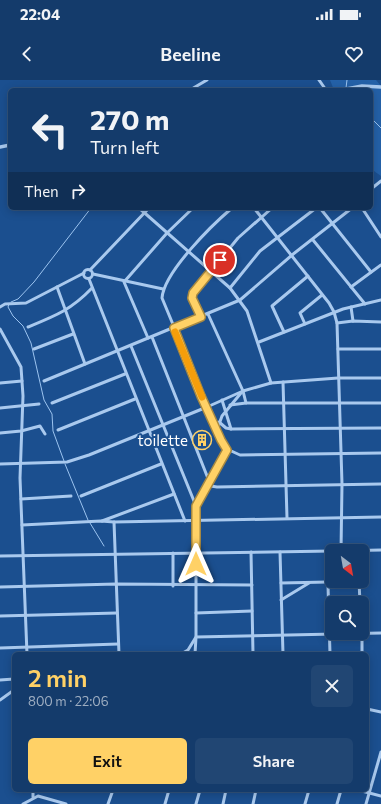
<!DOCTYPE html>
<html lang="en">
<head>
<meta charset="utf-8">
<style>
  body { margin:0; font-family:Commissioner,sans-serif; background:#214673; color:#f1f3f6; height:100vh; display:flex; flex-direction:column; font-size:15px; white-space:nowrap }
  * { box-sizing:border-box; margin:0 }
  p { font-size:13px; color:#9dadc1 }
  .icon { flex:none; width:22px; height:22px; fill:none; stroke:currentColor; stroke-width:2; stroke-linecap:round; stroke-linejoin:round }
  .map { position:relative; flex:1; overflow:hidden }
  .sheet { position:absolute; left:12px; top:572px; width:357px; height:140px; display:flex; flex-direction:column; background:#143b6b; border-radius:6px; box-shadow:0 2px 10px #0003,0 0 0 1px #33557e }
  .sheet>* { flex:none }
  .top-card { position:absolute; left:8px; top:8px; width:365px; height:122px; border-radius:6px; box-shadow:0 2px 10px #0003,0 0 0 1px #33557e; background:#143b6b; color:#f1f3f6; overflow:hidden }
  .needle { width:26px; rotate:149deg }
  .fabs { position:absolute; left:325px; top:464px; display:grid; gap:8px }
  .fabs a { display:grid; place-items:center; width:44px; height:44px; border-radius:6px; background:#143b6b; box-shadow:0 2px 10px #0003,0 0 0 1px #33557e; font-size:20px }
  .pin { position:absolute; display:grid; place-items:center; width:34px; height:34px; color:#fff; margin:-17px; border:2px solid #fff; border-radius:50%; box-shadow:0 1px 4px #0007 }
  .me { position:absolute; width:44px; margin:-22px; rotate:0deg; stroke-linejoin:round; filter:drop-shadow(0 0 3px #0008) }
  .turn { display:flex; align-items:center; gap:14px; height:84px; padding:0 16px; font-size:18px }
  .turn .icon { width:52px; height:52px; stroke-width:2.5 }
  .turn b { display:block; font-size:28px; line-height:34px }
  .then { display:flex; align-items:center; height:38px; padding:0 16px; background:#0003; gap:8px; font-size:15px }
  .round { display:grid; place-items:center; flex:none; width:42px; height:42px; border-radius:6px; background:#214673 }
  .headline { display:flex; align-items:center; justify-content:space-between; height:68px; padding:0 16px }
  h1 { font-size:24px; font-weight:600; line-height:30px; color:#ffd166 }
  .button { display:flex; gap:8px; margin-top:auto; padding:8px 16px }
  .button a { flex:1; height:46px; border-radius:6px; background:#ffd166; color:#111; font-size:16px; font-weight:600; line-height:46px; text-align:center }
  .button a+a { background:#214673; color:#f1f3f6 }
  .status { display:flex; justify-content:space-between; align-items:center; height:28px; padding:0 20px; background:#143b6b; direction:ltr }
  .status svg { height:11px; fill:currentColor }
  header { display:flex; justify-content:space-between; align-items:center; height:52px; padding:0 16px; background:#143b6b; font-size:18px; font-weight:600 }
  .map>svg:first-child { display:block }
</style>
</head>
<body>
<div class="status"><b>22:04</b><svg viewBox="0 0 49 12"><path d="M0 12V9h3v3zM5 12V6h3v6zM10 12V3h3v9zM15 12V0h3v12zM26 1h20v11H26zM47 4h2v5h-2z"/></svg></div>
<header><svg class="icon" aria-label="back" viewBox="0 0 24 24"><path d="M15 5l-7 7 7 7"/></svg>Beeline<svg class="icon" aria-label="heart" viewBox="0 0 24 24"><path d="M12 20l-8-8c-3-5 5-10 8-4 3-6 11-1 8 4z"/></svg></header>
<div class="map">
<svg width="381" height="724" viewBox="0 0 381 724">
  <rect width="100%" height="100%" fill="#1b4f8f"/>
  <path fill="#2461a8" d="M 330,0 L 376,0 L 381,6 L 381,96 L 374,91 L 371,82 L 371,10 L 334,10 Z"/>
  <g fill="none" stroke-linecap="round" stroke-linejoin="round">
    <g stroke="#9cc4f0" stroke-width="1">
      <path d="M 346,8 L 347,0"/>
      <path d="M 371,38 L 381,48"/>
      <path d="M 11,222 L 18,219 L 34,202 L 91,128"/>
      <path d="M 9,224 L 8,227 L 13,236 L 23,246 L 31,263 L 44,320 L 52,334 L 53,351 L 64,381"/>
      <path d="M 65,384 L 88,440"/>
      <path d="M 90,443 L 104,466"/>
    </g>
    <g stroke="#a9c9ee" stroke-width="3">
      <path d="M 319,0 L 326,10"/>
      <path d="M 190,10 L 207,0"/>
      <path d="M 371,109 L 381,101"/>
      <path d="M 139,128 L 230,208 L 247,231 L 271,303"/>
      <path d="M 232,128 C 212,145 164,192 162,218 L 221,360 L 227,369 L 240,375 L 381,373"/>
      <path d="M 254,128 L 329,223 L 334,232 L 337,243 L 353,241 L 381,242"/>
      <path d="M 320,128 L 371,192"/>
      <path d="M 362,128 L 381,157"/>
      <path d="M 313,160 L 365,224"/>
      <circle cx="88" cy="194" r="4.5"/>
      <path d="M 90,190 L 149,128"/>
      <path d="M 93,194 L 163,209"/>
      <path d="M 89,199 L 185,441"/>
      <path d="M 57,207 L 85,284"/>
      <path d="M 351,207 L 381,185"/>
      <path d="M 230,208 L 260,171 L 316,128"/>
      <path d="M 0,227 L 5,224 L 26,223 L 84,193"/>
      <path d="M 351,227 L 353,241"/>
      <path d="M 208,234 L 243,311 L 246,323"/>
      <path d="M 201,237 L 192,218 L 193,213 L 238,158 L 272,128"/>
      <path d="M 337,243 L 342,404 L 341,471"/>
      <path d="M 305,244 L 300,233 L 322,215"/>
      <path d="M 28,247 C 55,236 71,230 92,208"/>
      <path d="M 0,249 L 21,287 L 23,316 L 20,398 L 27,574"/>
      <path d="M 284,252 L 272,226 L 308,196"/>
      <path d="M 152,257 L 211,406 L 217,407 L 381,404"/>
      <path d="M 148,258 L 124,202 L 167,153 L 193,128"/>
      <path d="M 259,262 L 343,229 L 381,220"/>
      <path d="M 131,266 L 196,426"/>
      <path d="M 34,269 L 73,254"/>
      <path d="M 338,269 L 381,269"/>
      <path d="M 44,301 L 240,220 L 292,175 L 352,128"/>
      <path d="M 283,302 L 287,438"/>
      <path d="M 0,303 L 22,301"/>
      <path d="M 222,320 L 231,349"/>
      <path d="M 52,323 L 125,294"/>
      <path d="M 230,325 L 246,323 L 381,323"/>
      <path d="M 0,328 L 39,324"/>
      <path d="M 219,342 L 226,348 L 231,349 L 381,348"/>
      <path d="M 58,350 L 135,319"/>
      <path d="M 217,350 L 222,336 L 241,313"/>
      <path d="M 0,353 L 21,351 L 40,346 L 45,354"/>
      <path d="M 0,384 L 67,382 L 89,375 L 207,327 L 243,311 L 271,303 L 338,298 L 381,298"/>
      <path d="M 81,416 L 161,384"/>
      <path d="M 21,419 L 71,416"/>
      <path d="M 102,441 L 174,414"/>
      <path d="M 114,442 L 119,574"/>
      <path d="M 22,445 L 101,441 L 114,442 L 381,437"/>
      <path d="M 327,471 L 330,574"/>
      <path d="M 336,471 L 381,470"/>
      <path d="M 251,472 L 253,574"/>
      <path d="M 280,472 L 283,574"/>
      <path d="M 173,473 L 173,506"/>
      <path d="M 0,476 L 332,471"/>
      <path d="M 359,501 L 360,523"/>
      <path d="M 281,503 L 328,502"/>
      <path d="M 0,507 L 116,504 L 252,505"/>
      <path d="M 281,520 L 309,503"/>
      <path d="M 196,533 L 252,531"/>
      <path d="M 0,536 L 117,533"/>
      <path d="M 362,553 L 362,574"/>
      <path d="M 0,568 L 118,564"/>
      <path d="M 181,574 L 188,570 L 196,557 L 196,426 L 227,369"/>
      <path d="M 195,574 L 196,557 L 381,553"/>
      <path d="M 0,600 L 14,599"/>
      <path d="M 0,620 L 14,610"/>
      <path d="M 367,629 L 381,632"/>
      <path d="M 33,710 L 33,717"/>
      <path d="M 358,710 L 381,716"/>
      <path d="M 23,724 L 38,716 L 66,724"/>
      <path d="M 108,724 L 113,710"/>
      <path d="M 165,724 L 169,710"/>
      <path d="M 196,724 L 200,710"/>
      <path d="M 223,724 L 226,710"/>
      <path d="M 253,724 L 256,710"/>
      <path d="M 305,724 L 309,710"/>
      <path d="M 337,724 L 341,710"/>
      <path d="M 366,724 L 381,672"/>
    </g>
    <g stroke="#a9c9ee" stroke-width="3.5">
      <path d="M 341,10 L 362,6 L 381,7"/>
      <path d="M 0,67 L 10,65"/>
    </g>
  </g>
  <g fill="none" stroke-linecap="round" stroke-linejoin="round">
    <g stroke="#a68842" stroke-width="10">
      <path id="route" d="M 196,484 L 196,426 L 227,370 L 221,360 L 201,316 L 174,248 L 201,237 L 192,218 L 193,213 L 220,180"/>
    </g>
    <use href="#route" stroke="#ffd166" stroke-width="7"/>
    <path stroke="#f59e0b" stroke-width="7" d="M 175,252 L 202,317"/>
  </g>
  <defs>
    <g id="building-ring" transform="scale(1)"><circle r="9.5" fill="#1b4f8f" stroke="#ffd166" stroke-width="1.5"/><path d="M-4-6H4V6H1V3H-1V6H-4ZM-2.5-4.3h1.7v1.8h-1.7ZM.8-4.3h1.7v1.8H.8ZM-2.5-1h1.7V.8h-1.7ZM.8-1h1.7V.8H.8Z" fill="#ffd166"/></g>
  </defs>
  <g fill-rule="evenodd">
    <use href="#building-ring" x="202" y="360"/>
  </g>
  <g text-anchor="middle" dominant-baseline="central" stroke-width="4" stroke-linejoin="round" paint-order="stroke">
    <g font-size="15" fill="#fff" stroke="#1b4f8f" text-anchor="end">
      <text x="188" y="360">toilette</text>
    </g>
  </g>
</svg>
<div class="fabs">
<a><svg class="needle" viewBox="-14 -14 28 28"><path d="M0-13l5 13h-10z" fill="#e53935"/><path d="M0 13l5-13h-10z" fill="#9dadc1"/></svg></a>
<a><svg class="icon" aria-label="search" viewBox="0 0 24 24"><circle cx="10" cy="10" r="6"/><path d="M15 15l6 6"/></svg></a>
</div>
<div class="pin" style="left:220px;top:180px;background:#d93025"><svg class="icon" aria-label="arrive" viewBox="0 0 24 24"><path d="M6 21V4h12l-3 4 3 4H6"/></svg></div>
<svg class="me" style="left:196px;top:484px" viewBox="-20 -20 40 40"><path d="M0-17L14 15 0 8-14 15z" fill="#ffd166" stroke="#fff" stroke-width="4"/></svg>
<div class="top-card">
<div class="turn"><svg class="icon" aria-label="left" viewBox="0 0 24 24"><path d="M17 20v-9H6M10 6l-5 5 5 5"/></svg><div><b>270 m</b>Turn left</div></div>
<div class="then">Then<svg class="icon" aria-label="right" viewBox="0 0 24 24"><path d="M7 20v-9h11M14 6l5 5-5 5"/></svg></div>
</div>
<section class="sheet">
<div class="headline"><div><h1>2 min</h1><p>800 m · 22:06</p></div><a class="round"><svg class="icon" aria-label="close" viewBox="0 0 24 24"><path d="M6 6l12 12M18 6L6 18"/></svg></a></div>
<div class="button"><a>Exit</a><a>Share</a></div>
</section>
</div>
</body>
</html>
